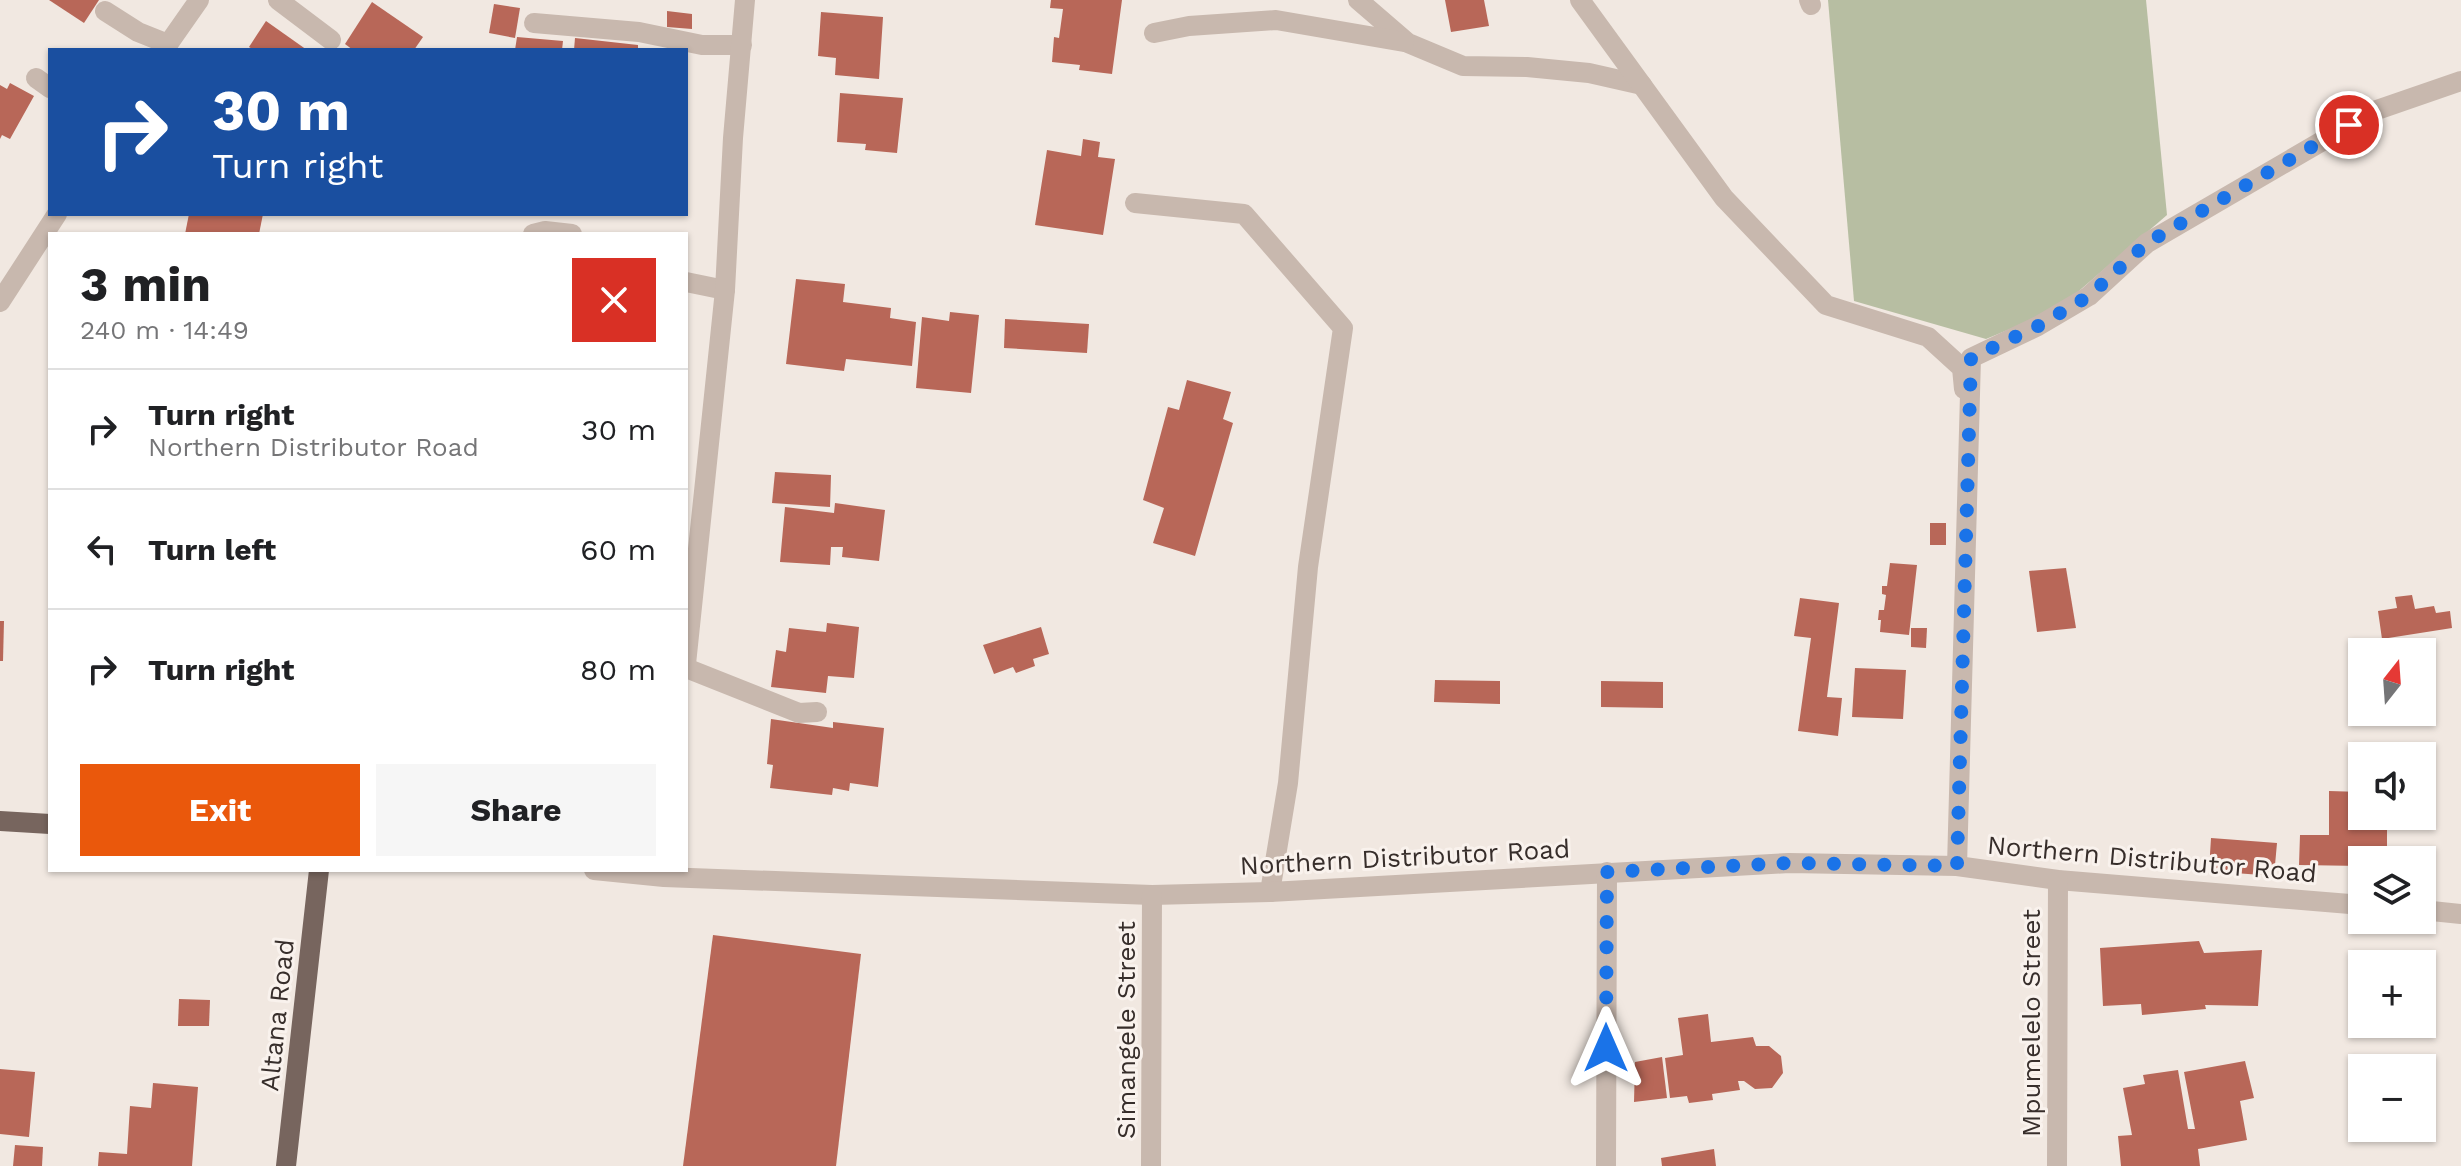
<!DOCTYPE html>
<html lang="en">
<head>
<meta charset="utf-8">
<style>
  body { margin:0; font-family:"Work Sans",sans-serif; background:#f6f6f6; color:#202124; height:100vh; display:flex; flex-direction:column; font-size:30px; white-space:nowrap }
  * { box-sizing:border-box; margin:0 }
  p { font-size:26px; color:#757577 }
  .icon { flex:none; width:44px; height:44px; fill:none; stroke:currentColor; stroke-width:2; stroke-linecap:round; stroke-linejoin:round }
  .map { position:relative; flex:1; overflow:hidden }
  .side { position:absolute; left:48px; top:232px; width:640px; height:640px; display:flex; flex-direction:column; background:#fff; border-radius:0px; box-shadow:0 2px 6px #0004 }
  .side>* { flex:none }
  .hud { position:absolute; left:48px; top:48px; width:640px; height:168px; border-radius:0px; box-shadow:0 2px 6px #0004; background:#1a4fa0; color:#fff; overflow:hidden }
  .needle { width:52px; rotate:17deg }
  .fabs { position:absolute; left:2348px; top:638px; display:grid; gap:16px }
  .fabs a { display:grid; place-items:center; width:88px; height:88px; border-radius:0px; background:#fff; box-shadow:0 2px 6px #0004; font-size:40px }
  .pin { position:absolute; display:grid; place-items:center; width:68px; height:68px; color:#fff; margin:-34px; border:4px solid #fff; border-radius:50%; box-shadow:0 2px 8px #0007 }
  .me { position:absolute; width:88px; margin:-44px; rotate:0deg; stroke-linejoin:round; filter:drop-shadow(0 0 6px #0008) }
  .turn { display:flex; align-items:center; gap:28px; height:168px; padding:0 32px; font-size:36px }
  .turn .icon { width:104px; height:104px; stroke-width:2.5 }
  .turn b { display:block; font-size:56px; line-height:68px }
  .round { display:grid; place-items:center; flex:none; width:84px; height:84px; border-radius:0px; background:#f6f6f6 }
  .summary { display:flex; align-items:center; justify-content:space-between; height:136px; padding:0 32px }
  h1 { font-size:48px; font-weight:700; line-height:60px }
  .action { display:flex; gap:16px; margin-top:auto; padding:16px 32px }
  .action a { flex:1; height:92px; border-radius:0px; background:#ea580c; color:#fff; font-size:32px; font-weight:700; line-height:92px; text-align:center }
  .action a+a { background:#f6f6f6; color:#202124 }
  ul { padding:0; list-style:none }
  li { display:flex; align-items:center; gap:24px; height:120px; padding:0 32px; border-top:2px solid #e0e0e0 }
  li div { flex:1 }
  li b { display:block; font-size:30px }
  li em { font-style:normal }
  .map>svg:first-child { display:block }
</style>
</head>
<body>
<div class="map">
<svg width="2461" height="1166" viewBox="0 0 2461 1166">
  <rect width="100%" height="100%" fill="#f1e8e1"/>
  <path fill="#b7bea2" d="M 1828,0 L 2146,0 L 2167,215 L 2058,309 L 1986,339 L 1854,301 Z"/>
  <g fill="#b86758">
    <path d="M 49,0 L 99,0 L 84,23 Z"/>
    <path d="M 1051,0 L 1122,0 L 1112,74 L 1079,70 L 1080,65 L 1052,62 L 1054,37 L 1059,38 L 1063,9 L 1050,8 Z"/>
    <path d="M 1445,0 L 1484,0 L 1489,26 L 1451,32 Z"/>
    <path d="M 372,2 L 423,37 L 414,50 L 353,50 L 345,44 Z"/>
    <path d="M 494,4 L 520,8 L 515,38 L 489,33 Z"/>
    <path d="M 667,11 L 692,14 L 692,29 L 667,27 Z"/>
    <path d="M 821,12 L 883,17 L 879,79 L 835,75 L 836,58 L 818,56 Z"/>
    <path d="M 266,21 L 307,50 L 254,50 L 249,47 Z"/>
    <path d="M 517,37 L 563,41 L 562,50 L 515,50 Z"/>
    <path d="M 575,38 L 638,45 L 638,50 L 574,50 Z"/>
    <path d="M 10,83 L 34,96 L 10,139 L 2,135 L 0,139 L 0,85 L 7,89 Z"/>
    <path d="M 840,93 L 903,98 L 897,153 L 865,150 L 866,144 L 837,142 Z"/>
    <path d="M 1083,139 L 1100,142 L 1098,157 L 1115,159 L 1103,235 L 1035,225 L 1047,150 L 1081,156 Z"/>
    <path d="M 189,214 L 263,214 L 259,234 L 185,234 Z"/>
    <path d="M 796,279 L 845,284 L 843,302 L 891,308 L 890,318 L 916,322 L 912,366 L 846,359 L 844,371 L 786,364 Z"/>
    <path d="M 950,312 L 979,315 L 971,393 L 916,388 L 922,317 L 949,321 Z"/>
    <path d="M 1005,319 L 1089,324 L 1087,353 L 1004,348 Z"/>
    <path d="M 1187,380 L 1231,392 L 1223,419 L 1233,423 L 1195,556 L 1153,543 L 1164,508 L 1143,500 L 1168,407 L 1179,410 Z"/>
    <path d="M 775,472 L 831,475 L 830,507 L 772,503 Z"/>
    <path d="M 835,503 L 885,510 L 879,561 L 842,557 L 843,547 L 831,547 L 830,565 L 780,562 L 785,507 L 834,513 Z"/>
    <rect x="1930" y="523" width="16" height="22"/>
    <path d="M 1890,563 L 1917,565 L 1909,635 L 1880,632 L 1881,620 L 1878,620 L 1879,610 L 1884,610 L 1886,595 L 1882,594 L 1882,586 L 1887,586 Z"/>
    <path d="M 2066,568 L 2076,628 L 2037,632 L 2029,571 Z"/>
    <path d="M 2412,595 L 2415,609 L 2434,606 L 2436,613 L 2450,611 L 2452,628 L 2382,639 L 2378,611 L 2397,608 L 2395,597 Z"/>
    <path d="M 1800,598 L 1839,603 L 1827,697 L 1842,698 L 1838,736 L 1798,731 L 1811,638 L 1794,636 Z"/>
    <path d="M 0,621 L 4,621 L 3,661 L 0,661 Z"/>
    <path d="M 827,623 L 859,627 L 854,678 L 828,676 L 826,693 L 771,687 L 776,650 L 786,652 L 789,628 L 826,632 Z"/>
    <path d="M 1041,627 L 1049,654 L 1033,659 L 1035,666 L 1016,673 L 1013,667 L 994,674 L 983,645 Z"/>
    <path d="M 1911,628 L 1927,628 L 1926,648 L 1911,647 Z"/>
    <path d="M 1855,668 L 1906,670 L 1903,719 L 1852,717 Z"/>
    <path d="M 1435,680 L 1500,681 L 1500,704 L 1434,702 Z"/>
    <path d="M 1601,681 L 1663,682 L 1663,708 L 1601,707 Z"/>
    <path d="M 771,719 L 833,728 L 833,722 L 884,728 L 878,787 L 850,783 L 849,791 L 833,788 L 832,795 L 770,788 L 773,765 L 767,764 Z"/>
    <path d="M 2329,791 L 2362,792 L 2362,816 L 2387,816 L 2387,860 L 2362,860 L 2362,866 L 2299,865 L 2300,835 L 2329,835 Z"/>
    <path d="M 2211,838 L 2277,843 L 2274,876 L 2209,871 Z"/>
    <path d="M 713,935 L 861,954 L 836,1166 L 683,1166 Z"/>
    <path d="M 2199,941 L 2204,953 L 2262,950 L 2258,1006 L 2205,1005 L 2206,1009 L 2142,1015 L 2141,1004 L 2103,1006 L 2100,948 Z"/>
    <path d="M 179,999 L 210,1000 L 209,1026 L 178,1026 Z"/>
    <path d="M 1708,1014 L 1711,1042 L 1753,1037 L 1756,1046 L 1769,1046 L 1781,1056 L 1783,1073 L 1772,1088 L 1755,1089 L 1744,1081 L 1738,1081 L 1740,1090 L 1712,1094 L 1713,1100 L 1689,1103 L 1687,1096 L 1670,1098 L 1665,1058 L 1683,1055 L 1678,1018 Z"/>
    <path d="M 1662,1057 L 1667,1098 L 1634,1102 L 1635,1062 Z"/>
    <path d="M 2245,1061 L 2254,1098 L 2240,1101 L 2247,1140 L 2198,1149 L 2200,1166 L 2121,1166 L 2118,1136 L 2132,1135 L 2123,1088 L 2145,1084 L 2143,1075 L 2178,1070 L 2188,1129 L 2195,1129 L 2184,1072 Z"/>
    <path d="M 0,1069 L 35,1072 L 29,1137 L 0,1134 Z"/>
    <path d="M 153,1083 L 198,1087 L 192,1166 L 98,1166 L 99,1152 L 127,1154 L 130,1106 L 151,1108 Z"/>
    <path d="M 15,1145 L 43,1147 L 42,1166 L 13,1166 Z"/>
    <path d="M 1714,1149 L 1716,1166 L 1662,1166 L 1661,1158 Z"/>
  </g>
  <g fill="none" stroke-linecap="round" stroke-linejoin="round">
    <g stroke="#c8b8ae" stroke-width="20">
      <path d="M 278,0 L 331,40"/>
      <path d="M 1358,0 L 1408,43 L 1463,66 L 1527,67 L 1589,73 L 1642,85"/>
      <path d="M 1580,0 L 1724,198 L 1826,305 L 1928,337 L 1962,368 L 1964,389"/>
      <path d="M 1809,0 L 1811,5"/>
      <path d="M 105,11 L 138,32 L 168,44"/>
      <path d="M 534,23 L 639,32 L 702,45 L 742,45"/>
      <path d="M 1154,33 L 1189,26 L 1276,20 L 1404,42"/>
      <path d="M 164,50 L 199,0"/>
      <path d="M 36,78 L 50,88"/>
      <path d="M 1135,203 L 1244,214 L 1343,328 L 1308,567 L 1288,783 L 1270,892"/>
      <path d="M 533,234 L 545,231 L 572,234"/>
      <path d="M 686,282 L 725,290"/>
      <path d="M 0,302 L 57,214"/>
      <path d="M 686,664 L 725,290 L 733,138 L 745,0"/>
      <path d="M 686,668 L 799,713 L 817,712"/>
      <path d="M 1957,866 L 1971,358 L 2038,326 L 2089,296 L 2147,243 L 2374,111 L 2461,81"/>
      <path d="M 594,870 L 664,877 L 1152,895 L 1270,892 L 1789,863 L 1957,866 L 2058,880 L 2362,905"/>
      <path d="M 2422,910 L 2461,914"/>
      <path d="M 1151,1166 L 1152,895"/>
      <path d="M 1606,1166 L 1607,872"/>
      <path d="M 2057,1166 L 2058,880"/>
    </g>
    <g stroke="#77655e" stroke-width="20">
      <path d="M 0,821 L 50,824"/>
      <path d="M 286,1166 L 319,870"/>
    </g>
  </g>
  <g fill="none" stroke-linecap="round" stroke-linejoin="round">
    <path stroke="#1a73e8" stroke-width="14" stroke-dasharray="0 25.2" d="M 1606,1048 L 1607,872 L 1789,863 L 1957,866 L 1971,358 L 2038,326 L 2089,296 L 2147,243 L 2349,125"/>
  </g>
  <g text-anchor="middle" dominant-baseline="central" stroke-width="6" stroke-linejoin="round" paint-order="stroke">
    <g font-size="26" fill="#372e2b" stroke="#f9f2ed">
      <text transform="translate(1405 857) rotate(-3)">Northern Distributor Road</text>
      <text transform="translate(2152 859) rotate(5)">Northern Distributor Road</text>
      <text transform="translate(277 1015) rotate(-84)">Altana Road</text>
      <text transform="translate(2031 1023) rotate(-90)">Mpumelelo Street</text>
      <text transform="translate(1126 1030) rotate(-90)">Simangele Street</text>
    </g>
  </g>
</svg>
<div class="fabs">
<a><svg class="needle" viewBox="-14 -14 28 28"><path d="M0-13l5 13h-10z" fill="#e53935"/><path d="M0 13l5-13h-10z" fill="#757577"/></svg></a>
<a><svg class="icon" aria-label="sound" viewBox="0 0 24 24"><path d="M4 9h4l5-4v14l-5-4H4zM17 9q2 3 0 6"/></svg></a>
<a><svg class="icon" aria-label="layers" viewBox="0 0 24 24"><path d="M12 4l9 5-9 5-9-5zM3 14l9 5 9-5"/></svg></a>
<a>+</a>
<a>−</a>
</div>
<div class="pin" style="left:2349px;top:125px;background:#d93025"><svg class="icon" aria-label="arrive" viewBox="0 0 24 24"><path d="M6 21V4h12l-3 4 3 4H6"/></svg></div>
<svg class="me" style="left:1606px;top:1048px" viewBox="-20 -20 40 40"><path d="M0-17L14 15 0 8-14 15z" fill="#1a73e8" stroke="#fff" stroke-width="4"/></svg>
<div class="hud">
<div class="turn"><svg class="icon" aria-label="right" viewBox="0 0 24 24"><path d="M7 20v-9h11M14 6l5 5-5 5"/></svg><div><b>30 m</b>Turn right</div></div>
</div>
<section class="side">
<div class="summary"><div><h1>3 min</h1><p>240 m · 14:49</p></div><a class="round" style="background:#d93025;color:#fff"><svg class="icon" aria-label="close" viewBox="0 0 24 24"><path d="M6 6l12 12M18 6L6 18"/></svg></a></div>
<ul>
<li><svg class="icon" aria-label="right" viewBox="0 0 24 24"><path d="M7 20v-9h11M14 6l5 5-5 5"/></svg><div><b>Turn right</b><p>Northern Distributor Road</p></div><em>30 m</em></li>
<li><svg class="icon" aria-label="left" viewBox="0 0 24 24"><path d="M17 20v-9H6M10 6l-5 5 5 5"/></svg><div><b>Turn left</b></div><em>60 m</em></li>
<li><svg class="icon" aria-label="right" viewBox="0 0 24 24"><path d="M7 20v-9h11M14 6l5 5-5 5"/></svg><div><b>Turn right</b></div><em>80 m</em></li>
</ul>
<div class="action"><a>Exit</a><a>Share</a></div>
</section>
</div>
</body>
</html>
